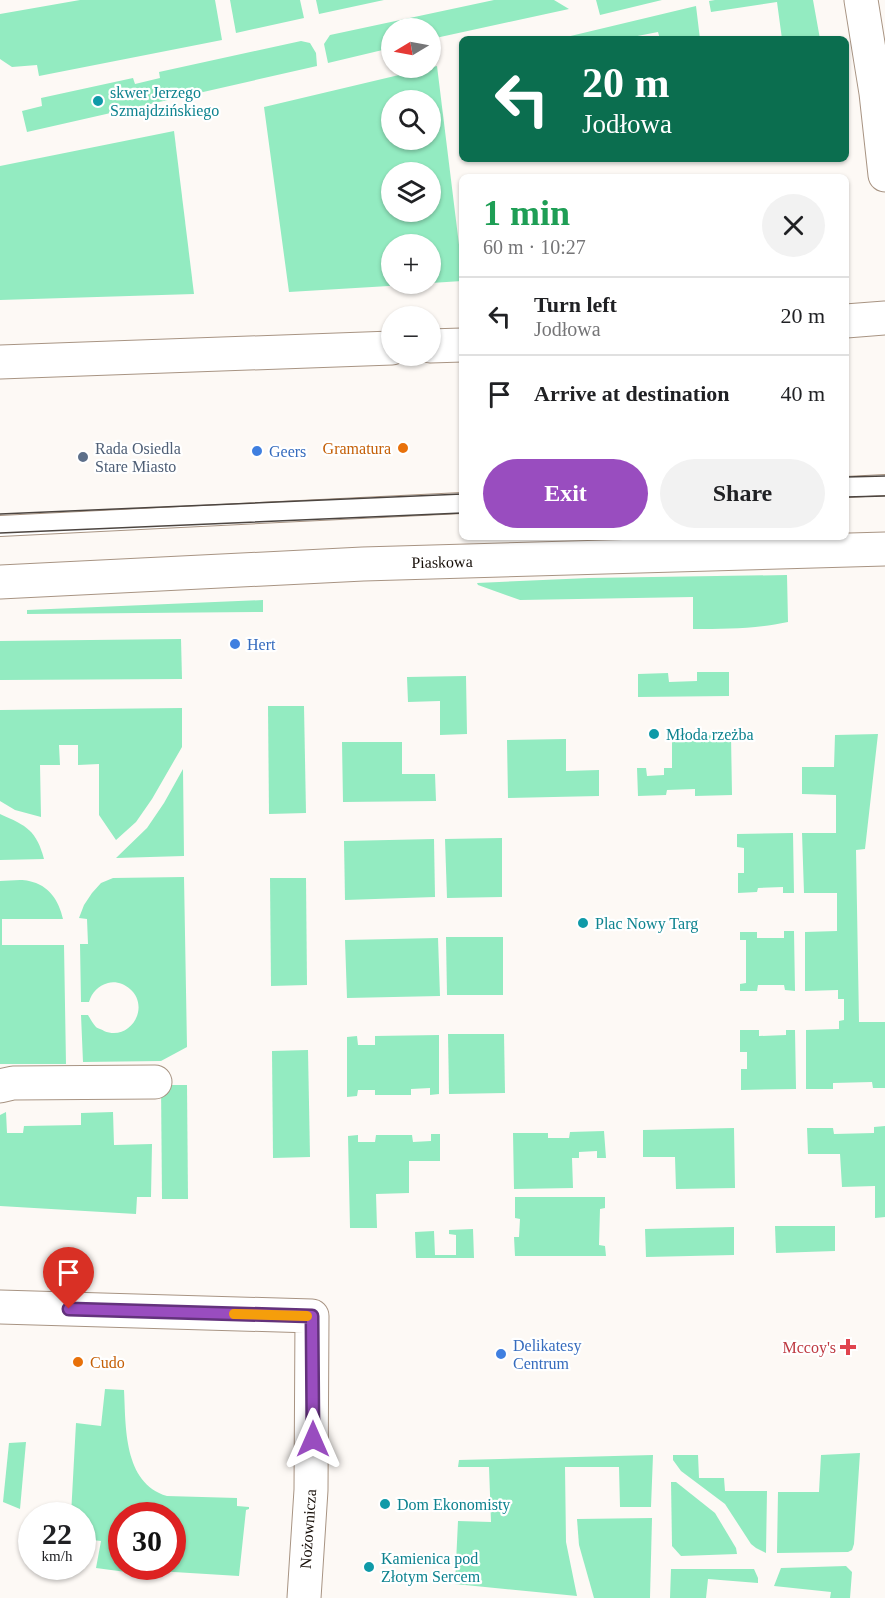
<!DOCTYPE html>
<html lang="en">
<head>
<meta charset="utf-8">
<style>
  body { margin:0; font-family:Georgia,serif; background:#f2f2f2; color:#202124; height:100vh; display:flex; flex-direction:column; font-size:22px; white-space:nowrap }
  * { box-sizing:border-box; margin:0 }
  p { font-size:20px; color:#757577 }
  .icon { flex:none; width:33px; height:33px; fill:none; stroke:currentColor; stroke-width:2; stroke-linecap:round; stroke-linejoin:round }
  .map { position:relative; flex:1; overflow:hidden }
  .side { position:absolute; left:459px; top:174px; width:390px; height:366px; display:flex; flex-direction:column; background:#fff; border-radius:9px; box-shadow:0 2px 4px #0004 }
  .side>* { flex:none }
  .hud { position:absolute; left:459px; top:36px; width:390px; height:126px; border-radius:9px; box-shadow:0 2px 4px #0004; background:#0b6e4f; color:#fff; overflow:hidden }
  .needle { width:39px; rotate:260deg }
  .buttons { position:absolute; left:381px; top:18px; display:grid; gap:12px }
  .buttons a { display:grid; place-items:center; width:60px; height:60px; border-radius:50%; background:#fff; box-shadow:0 2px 4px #0004; font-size:30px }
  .speed { position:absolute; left:18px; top:1502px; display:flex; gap:12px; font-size:30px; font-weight:700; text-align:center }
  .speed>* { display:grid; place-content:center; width:78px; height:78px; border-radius:50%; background:#fff; box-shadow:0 2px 4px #0004; line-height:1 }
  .speed small { font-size:15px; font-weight:400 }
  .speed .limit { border:9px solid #d22; background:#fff; color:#111 }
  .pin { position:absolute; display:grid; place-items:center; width:51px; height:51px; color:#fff; margin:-62px -26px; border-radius:50% 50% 50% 0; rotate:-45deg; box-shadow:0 0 6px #0007 }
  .pin .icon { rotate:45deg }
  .me { position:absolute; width:66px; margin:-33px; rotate:0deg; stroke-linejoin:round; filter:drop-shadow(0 0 4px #0008) }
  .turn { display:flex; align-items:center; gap:21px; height:126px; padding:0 24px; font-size:27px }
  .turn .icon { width:78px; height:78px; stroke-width:2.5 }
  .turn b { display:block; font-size:42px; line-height:51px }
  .round { display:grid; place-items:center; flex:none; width:63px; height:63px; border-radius:32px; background:#f2f2f2 }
  .overview { display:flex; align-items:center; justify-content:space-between; height:102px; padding:0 24px }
  h1 { font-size:36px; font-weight:600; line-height:45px; color:#1e9e55 }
  .cta { display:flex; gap:12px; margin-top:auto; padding:12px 24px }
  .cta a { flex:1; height:69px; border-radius:36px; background:#994dbf; color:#fff; font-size:24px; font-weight:600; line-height:69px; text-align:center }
  .cta a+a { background:#f2f2f2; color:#202124 }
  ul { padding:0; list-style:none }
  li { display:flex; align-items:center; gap:18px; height:78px; padding:0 24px; border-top:2px solid #e0e0e0 }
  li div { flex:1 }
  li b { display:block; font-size:22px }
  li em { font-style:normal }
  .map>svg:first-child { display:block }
</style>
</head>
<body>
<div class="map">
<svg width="885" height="1598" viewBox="0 0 885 1598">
  <rect width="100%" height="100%" fill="#fdf9f5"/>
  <g fill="#93ebc1" fill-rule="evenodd">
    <path d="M 80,0 L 215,0 L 222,40 L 39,76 L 37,65 L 12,67 L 0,59 L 0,14 Z"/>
    <path d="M 230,0 L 300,0 L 304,18 L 236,33 Z"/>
    <path d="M 316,0 L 384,0 L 319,14 Z"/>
    <path d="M 494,0 L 554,0 L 569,9 L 431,39 L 430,28 L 392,28 L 391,48 L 328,63 L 324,44 L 330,35 Z"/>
    <path d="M 596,0 L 662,0 L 600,15 Z"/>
    <path d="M 715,0 L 813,0 L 820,39 L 782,39 L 777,2 L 711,12 L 709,1 Z"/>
    <path d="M 696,6 L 700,39 L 660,39 L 658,32 L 622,39 L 558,39 Z"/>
    <path d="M 301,41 L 310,43 L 316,53 L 317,66 L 27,132 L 22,111 L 42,106 L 41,98 L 133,78 L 135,84 L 160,78 L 159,72 Z"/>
    <path d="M 437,66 L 462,269 L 462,281 L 431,283 L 430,244 L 392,244 L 392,284 L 422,284 L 289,292 L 264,107 ZM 392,100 L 430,100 L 430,140 L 392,140 ZM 392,172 L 430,172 L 430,212 L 392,212 Z"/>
    <path d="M 174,131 L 194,294 L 0,300 L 0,166 Z"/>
    <path d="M 787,575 L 788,622 C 754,629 728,629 693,629 L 693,597 L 520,600 L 478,585 L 477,583 L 589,578 Z"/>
    <path d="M 263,600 L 263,612 L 27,614 L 27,610 Z"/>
    <path d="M 181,639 L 182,679 L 0,680 L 0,641 Z"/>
    <path d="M 697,672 L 729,672 L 729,696 L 638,697 L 638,674 L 668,673 L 669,682 L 697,681 Z"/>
    <path d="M 466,676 L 467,734 L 440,735 L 440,701 L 408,702 L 407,677 Z"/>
    <path d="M 268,706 L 304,706 L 306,813 L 269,814 Z"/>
    <path d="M 182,708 L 182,747 L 152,799 L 136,822 L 116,840 L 99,815 L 99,764 L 78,765 L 78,745 L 59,745 L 60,765 L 40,765 L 41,817 L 15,810 L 0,801 L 0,710 Z"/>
    <path d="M 878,734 L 865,849 L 856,850 L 859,1022 L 885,1022 L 885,1088 L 873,1088 L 872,1082 L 833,1083 L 833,1089 L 806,1089 L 806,1030 L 839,1029 L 839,1021 L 844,1020 L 844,999 L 838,999 L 838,990 L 805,991 L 805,932 L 837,931 L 837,893 L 804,893 L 802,833 L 836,833 L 836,795 L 802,794 L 802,767 L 834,767 L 835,735 Z"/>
    <path d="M 731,735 L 732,795 L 695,796 L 695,789 L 667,790 L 666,795 L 638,796 L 637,768 L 646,768 L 647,776 L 664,775 L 664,768 L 672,768 L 672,736 Z"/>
    <path d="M 566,739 L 566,771 L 599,770 L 599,796 L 508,798 L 507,740 Z"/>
    <path d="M 342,742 L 402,742 L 402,774 L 435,774 L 436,801 L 343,802 Z"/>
    <path d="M 183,769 L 184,856 L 116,858 L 147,828 L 164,803 Z"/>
    <path d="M 0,814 C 27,826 36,830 44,859 L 0,860 Z"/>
    <path d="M 793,833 L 794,893 L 783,893 L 783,887 L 758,888 L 757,892 L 738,893 L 738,873 L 744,873 L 744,848 L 737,847 L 737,834 Z"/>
    <path d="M 502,838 L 502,897 L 447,898 L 445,839 Z"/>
    <path d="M 434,839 L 435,897 L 345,900 L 344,841 Z"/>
    <path d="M 184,877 L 187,1047 L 161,1061 L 83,1062 L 81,1015 L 88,1015 C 90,1018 93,1024 96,1027 C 97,1028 103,1030 104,1031 C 130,1042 151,1007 130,989 C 124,984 116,981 108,983 C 98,986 92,992 89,1002 L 81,1002 L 80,944 L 88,944 L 87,919 L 79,918 L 84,905 L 92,893 L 101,883 L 113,878 Z"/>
    <path d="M 270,878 L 306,878 L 307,985 L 271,986 Z"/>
    <path d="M 0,881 C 9,881 21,879 29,881 C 49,885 59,901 63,919 L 2,919 L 2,945 L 64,945 L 66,1064 L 0,1064 Z"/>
    <path d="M 784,931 L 794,931 L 795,991 L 785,990 L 784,985 L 758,985 L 757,991 L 740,991 L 740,984 L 746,983 L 746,940 L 740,940 L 740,932 L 757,932 L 757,938 L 784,938 Z"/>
    <path d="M 446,937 L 503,937 L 503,995 L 447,995 Z"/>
    <path d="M 438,938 L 440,996 L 347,998 L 345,940 Z"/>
    <path d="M 740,1030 L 759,1030 L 759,1036 L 786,1035 L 786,1030 L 795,1030 L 796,1089 L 741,1090 L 741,1069 L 747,1069 L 747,1052 L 740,1052 Z"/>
    <path d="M 448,1034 L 504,1034 L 505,1093 L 449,1094 Z"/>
    <path d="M 439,1035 L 439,1094 L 430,1095 L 430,1088 L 411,1089 L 411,1095 L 375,1095 L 375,1090 L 358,1090 L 357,1096 L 347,1097 L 347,1037 L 357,1036 L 358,1045 L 375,1045 L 375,1036 Z"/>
    <path d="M 308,1050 L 310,1157 L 273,1158 L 272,1051 Z"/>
    <path d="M 161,1085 L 187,1085 L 188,1199 L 162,1199 Z"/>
    <path d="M 6,1112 L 7,1133 L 23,1133 L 24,1126 L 81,1125 L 81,1113 L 113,1112 L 114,1145 L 152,1144 L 151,1197 L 137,1197 L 136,1214 L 0,1206 L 0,1115 Z"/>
    <path d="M 885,1126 L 885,1217 L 875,1218 L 875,1186 L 842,1187 L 840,1154 L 808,1154 L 807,1128 L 833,1128 L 834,1134 L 874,1133 L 874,1127 Z"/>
    <path d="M 734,1128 L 735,1188 L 676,1189 L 675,1157 L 643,1157 L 643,1130 Z"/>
    <path d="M 604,1131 L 606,1158 L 597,1158 L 597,1151 L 579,1152 L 579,1158 L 572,1158 L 573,1188 L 514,1189 L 513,1133 L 548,1133 L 548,1138 L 569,1138 L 570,1132 Z"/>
    <path d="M 431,1134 L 440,1134 L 440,1161 L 409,1161 L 409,1193 L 376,1194 L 377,1228 L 350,1228 L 348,1136 L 358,1135 L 358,1142 L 375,1142 L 376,1135 L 412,1135 L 413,1142 L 431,1141 Z"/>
    <path d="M 515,1197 L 605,1197 L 605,1208 L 600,1209 L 599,1245 L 605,1246 L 606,1256 L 515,1256 L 514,1237 L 519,1237 L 520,1219 L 515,1218 Z"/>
    <path d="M 775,1226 L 835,1226 L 835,1251 L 776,1253 Z"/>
    <path d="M 734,1227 L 734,1255 L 646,1257 L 645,1229 Z"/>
    <path d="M 473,1229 L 474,1258 L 416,1258 L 415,1232 L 434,1231 L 435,1255 L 456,1255 L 456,1235 L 449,1234 L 449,1230 Z"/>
    <path d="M 105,1389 L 124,1390 C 126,1426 123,1483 167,1496 L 237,1498 L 237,1506 L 249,1507 L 249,1509 L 246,1510 L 239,1576 L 141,1570 L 141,1574 L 96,1568 L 101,1541 L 83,1539 L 82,1515 L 71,1515 L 76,1423 L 101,1426 ZM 122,1515 L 172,1515 L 172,1566 L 122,1566 Z"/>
    <path d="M 26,1442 L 20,1509 L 3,1502 L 9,1443 Z"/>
    <path d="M 860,1453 L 854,1544 L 852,1550 L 848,1552 L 777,1553 L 778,1492 L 819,1492 L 821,1455 Z"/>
    <path d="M 653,1455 L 651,1507 L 620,1507 L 619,1467 L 565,1467 L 566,1542 L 577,1596 L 455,1584 L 458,1521 L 491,1522 L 489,1467 L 458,1467 L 459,1460 Z"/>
    <path d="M 673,1455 L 698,1455 L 699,1478 L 724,1478 L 725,1491 L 767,1491 L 766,1553 L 756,1548 L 751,1544 L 725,1504 L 681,1471 L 673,1460 Z"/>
    <path d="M 671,1482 L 676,1482 L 715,1513 L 736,1548 L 737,1554 L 681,1556 L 672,1546 Z"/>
    <path d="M 652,1518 L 650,1598 L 594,1598 L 579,1545 L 577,1519 Z"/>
    <path d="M 846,1566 L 852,1572 L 850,1598 L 830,1598 L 831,1592 L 774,1586 L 781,1568 Z"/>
    <path d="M 671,1569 L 754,1569 L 758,1578 L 758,1583 L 708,1579 L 706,1598 L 670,1598 Z"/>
  </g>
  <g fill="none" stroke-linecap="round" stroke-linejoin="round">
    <g stroke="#a89483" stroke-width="22">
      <g id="service">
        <path d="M 846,487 L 885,485"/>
        <path d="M 0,526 L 462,503"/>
      </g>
    </g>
    <g stroke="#a89483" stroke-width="35">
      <g id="minor">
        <path d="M 846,321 L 885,318"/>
        <path d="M 430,346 L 462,345"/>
        <path d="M 0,362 L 392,348"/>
        <path d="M 0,1086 L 13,1083 L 155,1082"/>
        <path d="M 0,1307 L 312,1316 L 311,1490 L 304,1598"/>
      </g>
    </g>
    <g stroke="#a89483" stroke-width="35">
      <g id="tertiary">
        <path d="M 861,0 L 876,93 L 885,175"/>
        <path d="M 0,582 L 363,564 L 885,549"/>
      </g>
    </g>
    <use href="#service" stroke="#fff" stroke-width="20"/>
    <use href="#minor" stroke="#fff" stroke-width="33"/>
    <use href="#tertiary" stroke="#fff" stroke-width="33"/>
    <g stroke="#4c4540" stroke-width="1.5">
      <path d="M 846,477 L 885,476"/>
      <path d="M 846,497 L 885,496"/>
      <path d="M 0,514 L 462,494"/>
      <path d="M 0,533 L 462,513"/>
    </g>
  </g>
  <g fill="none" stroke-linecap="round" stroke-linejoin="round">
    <g stroke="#63327c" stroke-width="15">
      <path id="route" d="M 69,1309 L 312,1316 L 313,1439"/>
    </g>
    <use href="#route" stroke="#994dbf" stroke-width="10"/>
    <path stroke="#f59e0b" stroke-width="10" d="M 234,1314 L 307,1316"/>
  </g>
  <g fill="#0f9aa8" stroke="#fff" stroke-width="2">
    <circle cx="98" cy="101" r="6"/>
    <circle cx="654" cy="734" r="6"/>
    <circle cx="583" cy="923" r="6"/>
    <circle cx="385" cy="1504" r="6"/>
    <circle cx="369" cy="1567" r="6"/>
  </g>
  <g fill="#e8710a" stroke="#fff" stroke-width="2">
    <circle cx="403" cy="448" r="6"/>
    <circle cx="78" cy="1362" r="6"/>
  </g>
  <g fill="#3f7fe0" stroke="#fff" stroke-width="2">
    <circle cx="257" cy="451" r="6"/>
    <circle cx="235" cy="644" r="6"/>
    <circle cx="501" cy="1354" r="6"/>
  </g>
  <circle fill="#5c6f8a" stroke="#fff" stroke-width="2" cx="83" cy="457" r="6"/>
  <path fill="#e0444e" stroke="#fff" stroke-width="2" d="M845 1338h6v6h6v6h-6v6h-6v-6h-6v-6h6z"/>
  <g text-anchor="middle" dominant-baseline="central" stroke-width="4.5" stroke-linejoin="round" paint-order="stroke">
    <g font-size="16" fill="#0d838f" stroke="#fff" text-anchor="start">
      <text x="110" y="92">skwer Jerzego<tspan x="110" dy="18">Szmajdzińskiego</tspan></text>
      <text x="666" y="734">Młoda rzeżba</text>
      <text x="595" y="923">Plac Nowy Targ</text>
      <text x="397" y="1504">Dom Ekonomisty</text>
      <text x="381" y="1558">Kamienica pod<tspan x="381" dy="18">Złotym Sercem</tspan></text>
    </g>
    <g font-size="16" fill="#4e5e75" stroke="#fff" text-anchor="start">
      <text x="95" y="448">Rada Osiedla<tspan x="95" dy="18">Stare Miasto</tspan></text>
    </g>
    <g font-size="16" fill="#c56008" stroke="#fff" text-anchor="end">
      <text x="391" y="448">Gramatura</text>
      <text x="90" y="1362" text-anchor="start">Cudo</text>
    </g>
    <g font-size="16" fill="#366cbe" stroke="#fff" text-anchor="start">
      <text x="269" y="451">Geers</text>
      <text x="247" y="644">Hert</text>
      <text x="513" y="1345">Delikatesy<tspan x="513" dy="18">Centrum</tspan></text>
    </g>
    <g font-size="16" fill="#160e08" stroke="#fff">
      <text transform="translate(442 562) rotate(-1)">Piaskowa</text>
      <text transform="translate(308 1529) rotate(-86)">Nożownicza</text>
    </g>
    <g font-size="16" fill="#be3a42" stroke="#fff" text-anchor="end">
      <text x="836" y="1347">Mccoy's</text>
    </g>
  </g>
</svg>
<div class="buttons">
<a><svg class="needle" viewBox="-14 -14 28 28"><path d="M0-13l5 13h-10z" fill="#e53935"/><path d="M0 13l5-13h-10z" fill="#757577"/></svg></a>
<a><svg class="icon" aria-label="search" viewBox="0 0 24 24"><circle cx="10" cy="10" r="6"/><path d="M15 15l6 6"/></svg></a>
<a><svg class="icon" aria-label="layers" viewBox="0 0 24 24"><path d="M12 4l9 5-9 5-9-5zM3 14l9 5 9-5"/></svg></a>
<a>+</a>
<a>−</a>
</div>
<div class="speed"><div>22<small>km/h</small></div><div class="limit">30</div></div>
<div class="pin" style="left:69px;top:1309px;background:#d93025"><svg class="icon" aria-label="arrive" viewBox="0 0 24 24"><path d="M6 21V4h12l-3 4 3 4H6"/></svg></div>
<svg class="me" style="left:313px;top:1439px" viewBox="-20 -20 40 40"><path d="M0-17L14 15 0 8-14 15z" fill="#994dbf" stroke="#fff" stroke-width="4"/></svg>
<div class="hud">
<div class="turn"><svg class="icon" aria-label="left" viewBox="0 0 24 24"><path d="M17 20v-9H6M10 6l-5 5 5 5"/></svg><div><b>20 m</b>Jodłowa</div></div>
</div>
<section class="side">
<div class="overview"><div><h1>1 min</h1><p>60 m · 10:27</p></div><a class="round"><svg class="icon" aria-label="close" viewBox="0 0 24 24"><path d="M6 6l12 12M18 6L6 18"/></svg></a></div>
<ul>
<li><svg class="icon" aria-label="left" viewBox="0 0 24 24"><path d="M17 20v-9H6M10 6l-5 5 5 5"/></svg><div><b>Turn left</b><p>Jodłowa</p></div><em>20 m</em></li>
<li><svg class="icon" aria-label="arrive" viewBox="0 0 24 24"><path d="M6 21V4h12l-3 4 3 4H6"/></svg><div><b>Arrive at destination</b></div><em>40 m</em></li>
</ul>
<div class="cta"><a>Exit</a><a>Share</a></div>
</section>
</div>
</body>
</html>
